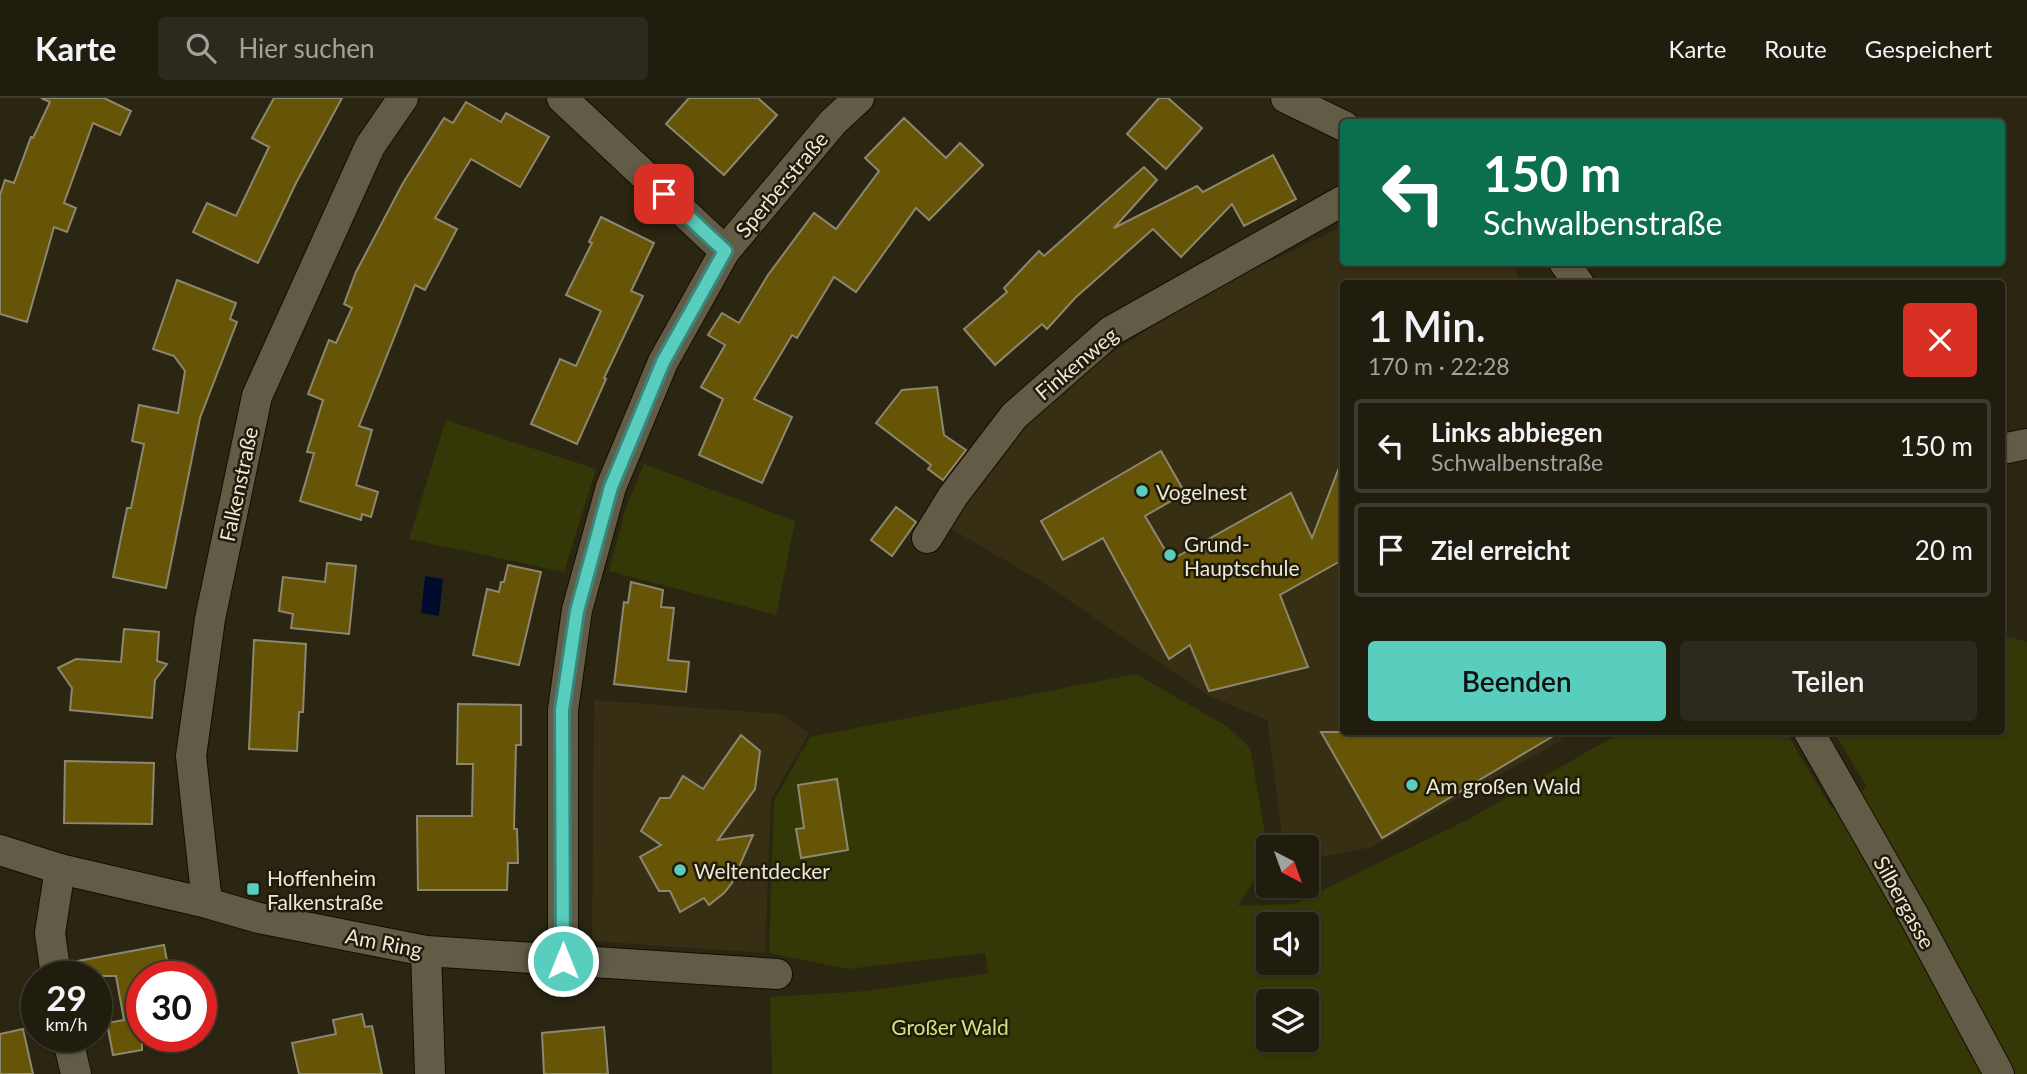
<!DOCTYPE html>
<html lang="de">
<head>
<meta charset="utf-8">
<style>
  body { margin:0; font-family:Lato,sans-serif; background:#2d291c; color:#f1f3f6; height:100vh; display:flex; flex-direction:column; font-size:26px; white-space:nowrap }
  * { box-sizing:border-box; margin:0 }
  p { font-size:23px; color:#a2a19e }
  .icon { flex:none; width:38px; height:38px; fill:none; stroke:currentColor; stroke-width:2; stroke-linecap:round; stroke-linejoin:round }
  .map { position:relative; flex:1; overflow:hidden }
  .panel { position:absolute; left:1340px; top:182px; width:665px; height:455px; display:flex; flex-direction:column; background:#201c0e; border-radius:7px; box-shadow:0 2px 5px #0004,0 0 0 2px #3d3a2e }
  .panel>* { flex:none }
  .banner { position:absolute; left:1340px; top:21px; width:665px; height:147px; border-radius:7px; box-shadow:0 2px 5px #0004,0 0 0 2px #3d3a2e; background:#0b6e4f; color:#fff; overflow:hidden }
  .needle { width:46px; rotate:139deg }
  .fabs { position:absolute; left:1256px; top:737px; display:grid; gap:14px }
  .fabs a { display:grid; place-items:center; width:63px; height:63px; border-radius:7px; background:#201c0e; box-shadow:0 2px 5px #0004,0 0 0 2px #3d3a2e; font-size:35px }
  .speed { position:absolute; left:21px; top:863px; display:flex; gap:14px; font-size:35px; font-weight:700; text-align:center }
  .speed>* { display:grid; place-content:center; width:91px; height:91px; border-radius:50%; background:#201c0e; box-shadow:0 2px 5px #0004,0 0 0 2px #3d3a2e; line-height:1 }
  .speed small { font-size:18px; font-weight:400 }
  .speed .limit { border:10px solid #d22; background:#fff; color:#111 }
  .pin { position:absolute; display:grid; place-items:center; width:60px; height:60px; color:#fff; margin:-30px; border-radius:14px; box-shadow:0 4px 10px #0006 }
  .me { position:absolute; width:77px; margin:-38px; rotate:0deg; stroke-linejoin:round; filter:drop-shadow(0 0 5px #0008) }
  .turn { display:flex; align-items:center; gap:24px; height:147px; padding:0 28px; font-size:32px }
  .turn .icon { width:91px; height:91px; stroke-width:2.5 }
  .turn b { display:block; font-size:49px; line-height:60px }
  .round { display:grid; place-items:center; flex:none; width:74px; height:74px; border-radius:7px; background:#2d291c }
  .headline { display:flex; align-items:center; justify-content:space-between; height:119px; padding:0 28px }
  h1 { font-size:42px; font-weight:600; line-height:52px }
  .button { display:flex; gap:14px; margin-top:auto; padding:14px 28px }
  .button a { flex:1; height:80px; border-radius:7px; background:#59cebe; color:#111; font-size:28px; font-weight:600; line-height:80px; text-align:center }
  .button a+a { background:#2d291c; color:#f1f3f6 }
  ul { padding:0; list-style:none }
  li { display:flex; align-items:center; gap:21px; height:94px; margin:0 14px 10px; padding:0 14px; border:4px solid #3d3a2e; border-radius:7px }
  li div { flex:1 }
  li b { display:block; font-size:26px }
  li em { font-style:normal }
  header { display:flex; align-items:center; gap:42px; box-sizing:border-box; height:98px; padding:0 35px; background:#201c0e; border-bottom:2px solid #3d3a2e }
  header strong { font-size:33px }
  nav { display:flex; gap:38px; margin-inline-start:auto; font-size:24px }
  .search { width:490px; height:63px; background:#2d291c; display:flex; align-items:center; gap:18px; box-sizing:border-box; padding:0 24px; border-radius:7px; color:#a2a19e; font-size:26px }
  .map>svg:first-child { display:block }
</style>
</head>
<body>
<header>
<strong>Karte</strong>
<div class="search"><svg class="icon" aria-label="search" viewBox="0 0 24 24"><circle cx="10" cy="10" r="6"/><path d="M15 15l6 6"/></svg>Hier suchen</div>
<nav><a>Karte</a><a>Route</a><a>Gespeichert</a></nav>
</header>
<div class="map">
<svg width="2027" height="976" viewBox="0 0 2027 976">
  <rect width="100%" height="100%" fill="#2b2612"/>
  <g fill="#362f14">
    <path d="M 1344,128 L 1344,164 L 1511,165 L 1522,185 L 1344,186 L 1344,634 L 1576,634 L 1372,749 L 1307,762 L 1307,749 L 1286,749 L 1283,745 L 1267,622 L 1209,598 L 1042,484 L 948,429 L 1011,343 L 1086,272 L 1200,197 Z"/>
    <path d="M 594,602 L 780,616 L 809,635 L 771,702 L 765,855 L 592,843 Z"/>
  </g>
  <g fill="#343807" fill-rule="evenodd">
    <path d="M 446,322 L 596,371 L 564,474 L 409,441 Z"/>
    <path d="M 644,366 L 795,423 L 776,517 L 609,473 L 626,409 Z"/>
    <path d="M 2002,537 L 2027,544 L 2027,976 L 772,976 L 770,899 L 867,893 L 989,875 L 985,855 L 848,871 L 769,855 L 774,703 L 810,639 L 1136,576 L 1228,629 L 1250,650 L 1269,758 L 1238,808 L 1294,806 L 1465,723 L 1622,634 L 1786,634 L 1832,711 L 1867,689 L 1834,634 L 2002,634 ZM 1269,826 L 1307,826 L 1307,864 L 1269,864 ZM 1269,903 L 1307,903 L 1307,942 L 1269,942 Z"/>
  </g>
  <path fill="#000c2d" d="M 425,478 L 443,481 L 439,518 L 421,515 Z"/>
  <g fill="#675507" stroke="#8d8670" stroke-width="2">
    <path d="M 41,0 L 104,0 L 131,13 L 120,37 L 93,25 L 64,105 L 76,110 L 67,134 L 54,129 L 27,224 L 0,216 L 0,97 L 5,82 L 14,85 L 31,39 L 33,40 L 50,4 Z"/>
    <path d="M 274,0 L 342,0 L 296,85 L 258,165 L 193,134 L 207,105 L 236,118 L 269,49 L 252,40 Z"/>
    <path d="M 689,0 L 758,0 L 777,17 L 724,77 L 666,26 Z"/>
    <path d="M 1159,0 L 1168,0 L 1202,30 L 1166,71 L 1127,36 Z"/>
    <path d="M 466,4 L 501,24 L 506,15 L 549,39 L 520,89 L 471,61 L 435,120 L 457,131 L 425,192 L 415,187 L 359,328 L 372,332 L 356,387 L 378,394 L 371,419 L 362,416 L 361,422 L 300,403 L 314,355 L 307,354 L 323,302 L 308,296 L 329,242 L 336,245 L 352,210 L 344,206 L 356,174 L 403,85 L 444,20 L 453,25 Z"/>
    <path d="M 904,20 L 946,60 L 960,45 L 983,67 L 929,122 L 916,110 L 856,194 L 834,179 L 797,240 L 792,237 L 754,301 L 792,319 L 762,385 L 699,357 L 723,301 L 701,289 L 725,247 L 708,237 L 722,215 L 739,225 L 768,177 L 814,115 L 836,131 L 879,73 L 865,60 Z"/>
    <path d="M 1273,57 L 1296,101 L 1244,128 L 1232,106 L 1181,159 L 1153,131 L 1075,200 L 1047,231 L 1042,226 L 995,267 L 964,231 L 1007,194 L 1004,190 L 1039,153 L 1044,158 L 1144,69 L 1157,82 L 1114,130 L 1197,88 L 1203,94 Z"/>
    <path d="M 601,119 L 654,145 L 631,193 L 643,198 L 604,280 L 606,281 L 577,346 L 531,326 L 560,261 L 576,268 L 601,213 L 566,197 L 592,145 L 589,144 Z"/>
    <path d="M 177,182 L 236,205 L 230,221 L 237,224 L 200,320 L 166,490 L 113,479 L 127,410 L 131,410 L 144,346 L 132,343 L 139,307 L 178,315 L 185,273 L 174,258 L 153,251 Z"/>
    <path d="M 937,289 L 944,337 L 966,352 L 943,382 L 928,371 L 931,367 L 876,325 L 902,292 Z"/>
    <path d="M 1161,353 L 1185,395 L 1145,418 L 1171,462 L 1291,395 L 1312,440 L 1342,362 L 1344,363 L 1344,461 L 1280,497 L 1308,569 L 1209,593 L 1190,547 L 1169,561 L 1103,440 L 1063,462 L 1041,423 Z"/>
    <path d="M 896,409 L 916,424 L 892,458 L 871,442 Z"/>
    <path d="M 327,465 L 356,468 L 349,536 L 291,530 L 293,516 L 279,513 L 283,479 L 325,484 Z"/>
    <path d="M 508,467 L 541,474 L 519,567 L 473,557 L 487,491 L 499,494 L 501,484 L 504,484 Z"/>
    <path d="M 631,484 L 663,492 L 661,509 L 674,510 L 668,562 L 689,564 L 686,594 L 614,586 L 624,504 L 628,505 Z"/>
    <path d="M 124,531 L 159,534 L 157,563 L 167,566 L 155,582 L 152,620 L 70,612 L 72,590 L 58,570 L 76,561 L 121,564 Z"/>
    <path d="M 254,542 L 306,546 L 303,614 L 299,614 L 297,653 L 249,651 Z"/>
    <path d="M 458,606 L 521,607 L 521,647 L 516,647 L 514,731 L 517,731 L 518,765 L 508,765 L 507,792 L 418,792 L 417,718 L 472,718 L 473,666 L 457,666 Z"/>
    <path d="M 1321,634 L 1560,634 L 1382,740 Z"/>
    <path d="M 741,637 L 760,653 L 755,691 L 718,742 L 753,737 L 732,785 L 724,795 L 709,807 L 704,800 L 680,814 L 670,793 L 659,793 L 640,759 L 661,747 L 641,733 L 660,700 L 670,700 L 683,678 L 703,691 Z"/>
    <path d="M 65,663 L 154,665 L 152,726 L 64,725 Z"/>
    <path d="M 837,681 L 848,752 L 801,760 L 796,731 L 804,730 L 798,687 Z"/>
    <path d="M 164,847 L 170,878 L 142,878 L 142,952 L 113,957 L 107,925 L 124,922 L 116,878 L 73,878 L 72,864 Z"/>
    <path d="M 362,916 L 365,929 L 372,928 L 382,976 L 299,976 L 292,945 L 336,936 L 333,922 Z"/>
    <path d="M 604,929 L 608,976 L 544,976 L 542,935 Z"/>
    <path d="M 23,931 L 33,976 L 0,976 L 0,936 Z"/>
  </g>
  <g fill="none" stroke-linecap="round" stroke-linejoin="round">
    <g stroke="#140e00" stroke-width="32">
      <g id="minor">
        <path d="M 562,0 L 725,153"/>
        <path d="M 1286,0 L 1344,28"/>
        <path d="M 1564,164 L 1579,186"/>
        <path d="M 2002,351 L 2027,346"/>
        <path d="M 927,440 L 953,398 L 1014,318 L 1111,233 L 1344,102"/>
        <path d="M 1809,634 L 1914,818 L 1999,976"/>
        <path d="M 0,752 L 60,771 L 207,805 L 259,820 L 426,853 L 777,876"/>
        <path d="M 207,805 L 191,658 L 210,521 L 257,298 L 370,48 L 403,0"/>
        <path d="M 426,853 L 430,976"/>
        <path d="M 563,863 L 563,612 L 577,512 L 611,389 L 663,264 L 725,153 L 833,24 L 859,0"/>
        <path d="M 56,878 L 50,835 L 60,771"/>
        <path d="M 67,938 L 76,976"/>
      </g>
    </g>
    <use href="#minor" stroke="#625c47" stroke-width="30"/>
  </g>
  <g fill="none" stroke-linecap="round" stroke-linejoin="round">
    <g stroke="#3a867c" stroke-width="18">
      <path id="route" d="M 563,863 L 562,612 L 577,513 L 611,389 L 663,264 L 725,153 L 664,96"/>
    </g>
    <use href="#route" stroke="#59cebe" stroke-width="12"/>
  </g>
  <g fill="#59cebe" stroke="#211c09" stroke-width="2.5">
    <circle cx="1142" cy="393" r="7"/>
    <circle cx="1170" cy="457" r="7"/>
    <circle cx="1412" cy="687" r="7"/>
    <circle cx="680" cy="772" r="7"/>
    <rect x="246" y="784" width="14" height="14" rx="3.5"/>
  </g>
  <g text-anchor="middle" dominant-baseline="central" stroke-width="5" stroke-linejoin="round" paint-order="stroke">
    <g font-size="21" fill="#eae7db" stroke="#211c09">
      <text transform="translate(781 86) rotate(-50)">Sperberstraße</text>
      <text transform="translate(1076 265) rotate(-40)">Finkenweg</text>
      <text transform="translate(238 386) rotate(-78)">Falkenstraße</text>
      <text transform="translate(1905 804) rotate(61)">Silbergasse</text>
      <text transform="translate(384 844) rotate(11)">Am Ring</text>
    </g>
    <g font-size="21" fill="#eae7db" stroke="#211c09" text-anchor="start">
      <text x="1156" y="393">Vogelnest</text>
      <text x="1184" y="445">Grund-<tspan x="1184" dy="24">Hauptschule</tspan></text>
      <text x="1426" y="687">Am großen Wald</text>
      <text x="694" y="772">Weltentdecker</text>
      <text x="267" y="779">Hoffenheim<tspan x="267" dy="24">Falkenstraße</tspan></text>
    </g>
    <g font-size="21" fill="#d6e181" stroke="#211c09">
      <text x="950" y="928">Großer Wald</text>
    </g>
  </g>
</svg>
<div class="fabs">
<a><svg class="needle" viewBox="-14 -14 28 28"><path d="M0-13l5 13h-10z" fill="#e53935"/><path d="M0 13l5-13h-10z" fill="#a2a19e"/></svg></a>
<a><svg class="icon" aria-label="sound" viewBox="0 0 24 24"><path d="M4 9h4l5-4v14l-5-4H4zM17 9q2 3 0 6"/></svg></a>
<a><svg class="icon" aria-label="layers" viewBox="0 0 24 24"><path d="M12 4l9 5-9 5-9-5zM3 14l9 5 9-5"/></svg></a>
</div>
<div class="speed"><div>29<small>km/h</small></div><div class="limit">30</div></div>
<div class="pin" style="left:664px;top:96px;background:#d93025"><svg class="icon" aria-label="arrive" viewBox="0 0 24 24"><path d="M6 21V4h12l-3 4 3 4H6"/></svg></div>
<svg class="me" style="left:563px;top:863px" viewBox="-20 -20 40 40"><circle r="17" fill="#59cebe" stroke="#fff" stroke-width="3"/><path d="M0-11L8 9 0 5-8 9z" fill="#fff"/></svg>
<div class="banner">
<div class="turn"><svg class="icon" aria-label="left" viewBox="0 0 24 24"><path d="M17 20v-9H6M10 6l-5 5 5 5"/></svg><div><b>150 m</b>Schwalbenstraße</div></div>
</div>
<section class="panel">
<div class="headline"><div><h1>1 Min.</h1><p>170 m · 22:28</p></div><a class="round" style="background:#d93025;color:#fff"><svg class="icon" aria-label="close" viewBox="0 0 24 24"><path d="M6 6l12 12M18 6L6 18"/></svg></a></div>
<ul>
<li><svg class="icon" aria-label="left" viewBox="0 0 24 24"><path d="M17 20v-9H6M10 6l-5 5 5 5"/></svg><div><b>Links abbiegen</b><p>Schwalbenstraße</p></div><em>150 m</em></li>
<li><svg class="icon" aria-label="arrive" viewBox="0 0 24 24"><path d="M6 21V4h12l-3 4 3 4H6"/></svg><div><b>Ziel erreicht</b></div><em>20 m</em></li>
</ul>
<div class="button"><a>Beenden</a><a>Teilen</a></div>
</section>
</div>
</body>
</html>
